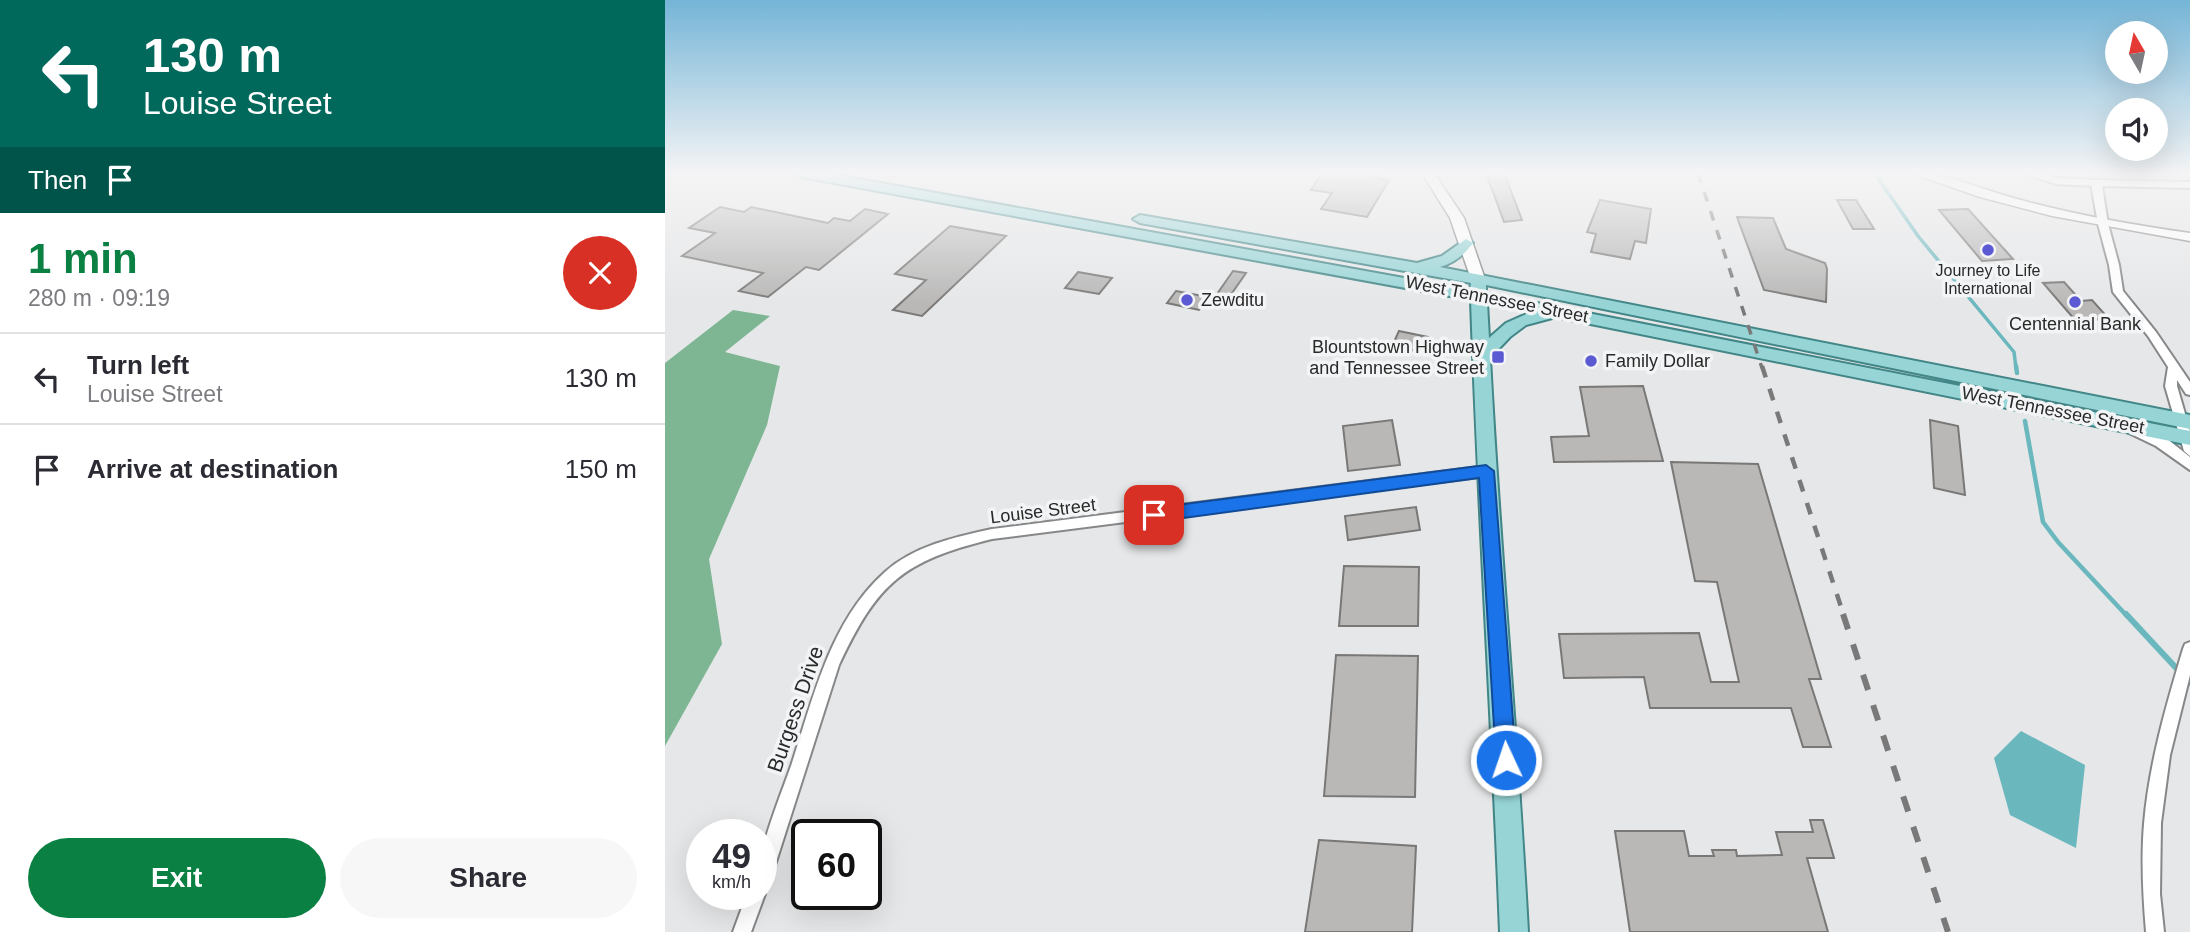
<!DOCTYPE html>
<html lang="en">
<head>
<meta charset="utf-8">
<style>
  body { margin:0; font-family:Arial,sans-serif; background:#f7f7f7; color:#2b2b33; height:100vh; display:flex; flex-direction:column; font-size:26px; white-space:nowrap }
  * { box-sizing:border-box; margin:0 }
  p { font-size:23px; color:#7c7c81 }
  .icon { flex:none; width:38px; height:38px; fill:none; stroke:currentColor; stroke-width:2; stroke-linecap:round; stroke-linejoin:round }
  .map { position:relative; flex:1; overflow:hidden }
  .sheet { display:flex; flex-direction:column; background:#fff; width:665px }
  .sheet>* { flex:none }
  .guide { background:#00695c; color:#fff; overflow:hidden }
  .needle { width:46px; rotate:351deg }
  .buttons { position:absolute; left:1440px; top:21px; display:grid; gap:14px }
  .buttons a { display:grid; place-items:center; width:63px; height:63px; border-radius:50%; background:#fff; box-shadow:0 7px 28px #0002; font-size:35px }
  .speed { position:absolute; left:21px; top:819px; display:flex; gap:14px; font-size:35px; font-weight:700; text-align:center }
  .speed>* { display:grid; place-content:center; width:91px; height:91px; border-radius:50%; background:#fff; box-shadow:0 7px 28px #0002; line-height:1 }
  .speed small { font-size:18px; font-weight:400 }
  .speed .limit { border:4px solid #111; border-radius:10px; background:#fff; color:#111 }
  .pin { position:absolute; display:grid; place-items:center; width:60px; height:60px; color:#fff; margin:-30px; border-radius:14px; box-shadow:0 4px 10px #0006 }
  .me { position:absolute; width:77px; margin:-38px; rotate:357deg; stroke-linejoin:round; filter:drop-shadow(0 0 5px #0008) }
  .turn { display:flex; align-items:center; gap:24px; height:147px; padding:0 28px; font-size:32px }
  .turn .icon { width:91px; height:91px; stroke-width:2.5 }
  .turn b { display:block; font-size:49px; line-height:60px }
  .then { display:flex; align-items:center; height:66px; padding:0 28px; background:#0003; gap:14px; font-size:26px }
  .round { display:grid; place-items:center; flex:none; width:74px; height:74px; border-radius:37px; background:#f7f7f7 }
  .summary { display:flex; align-items:center; justify-content:space-between; height:119px; padding:0 28px }
  h1 { font-size:42px; font-weight:700; line-height:52px; color:#0b8043 }
  .primary-button { display:flex; gap:14px; margin-top:auto; padding:14px 28px }
  .primary-button a { flex:1; height:80px; border-radius:42px; background:#0b8043; color:#fff; font-size:28px; font-weight:700; line-height:80px; text-align:center }
  .primary-button a+a { background:#f7f7f7; color:#2b2b33 }
  ul { padding:0; list-style:none }
  li { display:flex; align-items:center; gap:21px; height:91px; padding:0 28px; border-top:2px solid #e1e1e2 }
  li div { flex:1 }
  li b { display:block; font-size:26px }
  li em { font-style:normal }
  main { display:flex; flex:1; min-height:0 }
  .map>svg:first-child { display:block }
</style>
</head>
<body>
<main>
<section class="sheet">
<div class="guide">
<div class="turn"><svg class="icon" aria-label="left" viewBox="0 0 24 24"><path d="M17 20v-9H6M10 6l-5 5 5 5"/></svg><div><b>130 m</b>Louise Street</div></div>
<div class="then">Then<svg class="icon" aria-label="arrive" viewBox="0 0 24 24"><path d="M6 21V4h12l-3 4 3 4H6"/></svg></div>
</div>
<div class="summary"><div><h1>1 min</h1><p>280 m · 09:19</p></div><a class="round" style="background:#d93025;color:#fff"><svg class="icon" aria-label="close" viewBox="0 0 24 24"><path d="M6 6l12 12M18 6L6 18"/></svg></a></div>
<ul>
<li><svg class="icon" aria-label="left" viewBox="0 0 24 24"><path d="M17 20v-9H6M10 6l-5 5 5 5"/></svg><div><b>Turn left</b><p>Louise Street</p></div><em>130 m</em></li>
<li><svg class="icon" aria-label="arrive" viewBox="0 0 24 24"><path d="M6 21V4h12l-3 4 3 4H6"/></svg><div><b>Arrive at destination</b></div><em>150 m</em></li>
</ul>
<div class="primary-button"><a>Exit</a><a>Share</a></div>
</section>
<div class="map">
<svg width="1525" height="932" viewBox="0 0 1525 932">
  <rect width="100%" height="100%" fill="#e6e7e8"/>
  <path fill="#7eb694" d="M 68,310 L 105,316 L 60,352 L 115,366 L 102,425 L 44,559 L 57,644 L 0,746 L 0,363 Z"/>
  <path fill="#6ab7be" d="M 1356,731 L 1420,765 L 1411,848 L 1345,815 L 1329,758 Z"/>
  <g fill="none" stroke-linecap="round" stroke-linejoin="round">
    <path stroke="#6ab7be" stroke-width="3.5" d="M 1210,174 L 1253,236 L 1349,352 L 1351,368"/>
    <g stroke="#6ab7be" stroke-width="4.5">
      <path d="M 1351,366 L 1352,373"/>
      <path d="M 1360,421 L 1378,522 L 1393,542 L 1462,616"/>
    </g>
    <path stroke="#6ab7be" stroke-width="6" d="M 1461,614 L 1525,683"/>
  </g>
  <g fill="#b9b8b7" stroke="#797877" stroke-width="2">
    <path d="M 657,173 L 714,173 L 711,178 L 724,180 L 702,217 L 656,209 L 667,193 L 646,190 Z"/>
    <path d="M 821,173 L 839,173 L 857,220 L 839,222 Z"/>
    <path d="M 935,200 L 986,209 L 981,243 L 970,241 L 965,259 L 926,252 L 931,234 L 922,232 Z"/>
    <path d="M 1172,200 L 1191,200 L 1209,229 L 1188,229 Z"/>
    <path d="M 55,207 L 79,212 L 86,207 L 163,223 L 169,218 L 185,221 L 200,209 L 223,214 L 154,270 L 141,267 L 103,297 L 74,291 L 98,273 L 17,256 L 50,233 L 24,228 Z"/>
    <path d="M 1303,209 L 1348,259 L 1317,261 L 1274,210 Z"/>
    <path d="M 1072,217 L 1108,218 L 1121,249 L 1160,263 L 1162,269 L 1161,302 L 1099,290 Z"/>
    <path d="M 285,226 L 341,236 L 257,316 L 228,310 L 261,280 L 230,274 Z"/>
    <path d="M 568,271 L 581,273 L 565,296 L 552,294 Z"/>
    <path d="M 413,272 L 447,278 L 434,294 L 400,288 Z"/>
    <path d="M 1399,282 L 1416,301 L 1427,300 L 1444,319 L 1410,320 L 1378,283 Z"/>
    <path d="M 511,291 L 543,297 L 534,310 L 502,303 Z"/>
    <path d="M 734,331 L 763,337 L 756,352 L 727,346 Z"/>
    <path d="M 978,386 L 998,461 L 889,462 L 886,437 L 924,436 L 915,387 Z"/>
    <path d="M 727,420 L 735,465 L 683,471 L 678,426 Z"/>
    <path d="M 1265,420 L 1293,426 L 1300,495 L 1269,488 Z"/>
    <path d="M 1006,462 L 1093,464 L 1156,679 L 1144,679 L 1166,747 L 1138,747 L 1126,708 L 985,708 L 979,677 L 899,678 L 894,634 L 1034,633 L 1046,682 L 1074,682 L 1052,582 L 1030,581 Z"/>
    <path d="M 751,507 L 755,530 L 683,540 L 680,516 Z"/>
    <path d="M 679,566 L 754,567 L 753,626 L 674,626 Z"/>
    <path d="M 671,655 L 753,656 L 750,797 L 659,796 Z"/>
    <path d="M 1145,820 L 1158,820 L 1169,858 L 1142,858 L 1163,932 L 965,932 L 950,831 L 1019,831 L 1024,856 L 1049,856 L 1047,850 L 1071,850 L 1072,856 L 1117,855 L 1111,832 L 1148,832 Z"/>
    <path d="M 654,840 L 751,846 L 747,932 L 640,932 Z"/>
  </g>
  <g fill="none" stroke-linecap="round" stroke-linejoin="round">
    <g stroke="#868788" stroke-width="4">
      <g id="minor">
        <path d="M 1357,173 L 1372,173 L 1391,178 L 1431,180 L 1435,183 L 1431,186 L 1391,184 Z"/>
        <path d="M 1438,221 L 1443,224 L 1454,265 L 1458,291 L 1491,332 L 1525,382 L 1525,395 L 1521,394 L 1512,380 L 1512,386 L 1525,431 L 1525,456 L 1519,451 L 1500,386 L 1503,367 L 1483,336 L 1448,292 L 1444,265 L 1433,224 Z"/>
        <path d="M 821,466 L 825,468 L 827,471 L 825,474 L 821,476 L 327,539 C 238,561 213,582 174,665 L 105,881 L 102,887 L 98,889 L 100,894 L 86,932 L 68,932 L 82,894 L 96,894 C 96,881 94,865 97,852 C 104,823 116,794 126,766 C 148,699 165,621 220,572 C 249,546 290,537 327,529 Z"/>
        <path d="M 1525,642 L 1525,675 L 1505,755 L 1496,823 L 1495,894 L 1499,932 L 1481,932 C 1478,896 1476,860 1479,824 C 1484,764 1501,706 1518,649 L 1520,644 Z"/>
      </g>
    </g>
    <g stroke="#868788" stroke-width="4">
      <g id="tertiary">
        <path d="M 1431,180 L 1525,182 L 1525,188 L 1437,186 L 1443,224 L 1438,227 L 1433,224 L 1426,183 Z"/>
        <path d="M 1469,424 L 1501,438 L 1525,457 L 1525,470 L 1491,446 L 1464,433 L 1462,429 Z"/>
      </g>
    </g>
    <g stroke="#868788" stroke-width="3">
      <g id="secondary">
        <path d="M 757,173 L 769,173 L 799,218 L 820,279 L 818,282 L 808,282 L 806,279 L 785,218 Z"/>
        <path d="M 1246,173 C 1283,173 1320,191 1356,200 C 1411,215 1468,225 1525,233 L 1525,241 L 1387,216 L 1315,197 Z"/>
      </g>
    </g>
    <g stroke="#428687" stroke-width="4">
      <path id="primary" d="M 129,173 L 161,173 L 805,290 L 806,283 L 475,223 L 468,219 L 475,215 L 752,263 L 777,256 L 801,239 L 808,243 C 799,255 789,263 775,267 L 1525,415 L 1525,429 L 821,285 L 821,293 L 1525,431 L 1525,445 L 891,317 L 861,325 L 845,337 L 825,358 C 835,550 853,741 863,932 L 835,932 C 827,721 813,511 806,300 L 136,177 ZM 822,303 L 866,312 L 841,323 L 824,338 Z"/>
    </g>
    <use href="#minor" fill="#fff" fill-rule="evenodd"/>
    <use href="#tertiary" fill="#fff" fill-rule="evenodd"/>
    <use href="#secondary" fill="#fff" fill-rule="evenodd"/>
    <use href="#primary" fill="#96d4d6" fill-rule="evenodd"/>
    <path stroke="#79797a" stroke-width="3.5" stroke-dasharray="10 10" stroke-linecap="butt" d="M 1033,173 L 1097,368"/>
    <path stroke="#79797a" stroke-width="4.5" stroke-dasharray="12 12" stroke-linecap="butt" d="M 1097,366 L 1179,616"/>
    <path stroke="#79797a" stroke-width="6" stroke-dasharray="16 16" stroke-linecap="butt" d="M 1178,614 L 1283,932"/>
  </g>
  <linearGradient id="sky" x2="0" y2="1"><stop stop-color="#75b5d7"/><stop offset="0.57" stop-color="#f4f4f5"/><stop offset="1" stop-color="#f4f4f5" stop-opacity="0"/></linearGradient>
  <rect width="1525" height="304" fill="url(#sky)"/>
  <path fill="#1a73e8" stroke="#114b97" stroke-width="2" d="M 821,465 L 829,471 L 851,760 L 848,767 L 841,770 L 834,767 L 831,760 L 814,478 L 489,522 L 483,520 L 480,515 L 483,510 L 489,508 Z"/>
  <g fill="#5b5ad2" stroke="#f3f4f5" stroke-width="2.5">
    <circle cx="1323" cy="250" r="7"/>
    <circle cx="522" cy="300" r="7"/>
    <circle cx="1410" cy="302" r="7"/>
    <rect x="826" y="350" width="14" height="14" rx="3.5"/>
    <circle cx="926" cy="361" r="7"/>
  </g>
  <g text-anchor="middle" dominant-baseline="central" stroke-width="7" stroke-linejoin="round" paint-order="stroke">
    <g font-size="16" fill="#292929" stroke="#f3f4f5">
      <text x="1323" y="270">Journey to Life<tspan x="1323" dy="18">International</tspan></text>
    </g>
    <g font-size="18" fill="#292929" stroke="#f3f4f5">
      <text transform="translate(832 299) rotate(11)">West Tennessee Street</text>
      <text transform="translate(1388 410) rotate(11)">West Tennessee Street</text>
      <text transform="translate(378 511) rotate(-7)">Louise Street</text>
    </g>
    <g font-size="18" fill="#292929" stroke="#f3f4f5" text-anchor="start">
      <text x="536" y="300">Zewditu</text>
      <text x="1410" y="324" text-anchor="middle">Centennial Bank</text>
      <text x="819" y="347" text-anchor="end">Blountstown Highway<tspan x="819" dy="21">and Tennessee Street</tspan></text>
      <text x="940" y="361">Family Dollar</text>
    </g>
    <g font-size="21" fill="#292929" stroke="#f3f4f5">
      <text transform="translate(130 709) rotate(-71)">Burgess Drive</text>
    </g>
  </g>
</svg>
<div class="buttons">
<a><svg class="needle" viewBox="-14 -14 28 28"><path d="M0-13l5 13h-10z" fill="#e53935"/><path d="M0 13l5-13h-10z" fill="#7c7c81"/></svg></a>
<a><svg class="icon" aria-label="sound" viewBox="0 0 24 24"><path d="M4 9h4l5-4v14l-5-4H4zM17 9q2 3 0 6"/></svg></a>
</div>
<div class="speed"><div>49<small>km/h</small></div><div class="limit">60</div></div>
<div class="pin" style="left:489px;top:515px;background:#d93025"><svg class="icon" aria-label="arrive" viewBox="0 0 24 24"><path d="M6 21V4h12l-3 4 3 4H6"/></svg></div>
<svg class="me" style="left:841px;top:760px" viewBox="-20 -20 40 40"><circle r="17" fill="#1a73e8" stroke="#fff" stroke-width="3"/><path d="M0-11L8 9 0 5-8 9z" fill="#fff"/></svg>
</div>
</main>
</body>
</html>
